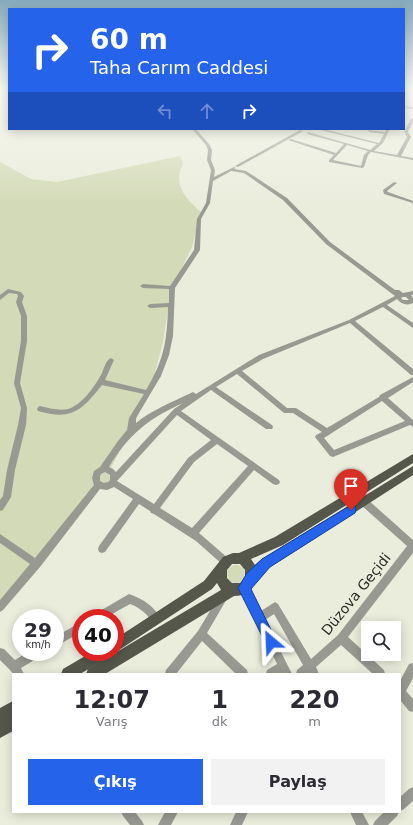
<!DOCTYPE html>
<html lang="tr">
<head>
<meta charset="utf-8">
<style>
  body { margin:0; font-family:"DejaVu Sans",sans-serif; background:#f2f2f3; color:#2b2b33; height:100vh; display:flex; flex-direction:column; font-size:15px; white-space:nowrap }
  * { box-sizing:border-box; margin:0 }
  p { font-size:13px; color:#7c7c81 }
  .icon { flex:none; width:22px; height:22px; fill:none; stroke:currentColor; stroke-width:2; stroke-linecap:round; stroke-linejoin:round }
  .map { position:relative; flex:1; overflow:hidden }
  .details { position:absolute; left:12px; top:673px; width:389px; height:140px; display:flex; flex-direction:column; background:#fff; border-radius:0px; box-shadow:0 2px 10px #0003 }
  .details>* { flex:none }
  .top-card { position:absolute; left:8px; top:8px; width:397px; height:122px; border-radius:0px; box-shadow:0 2px 10px #0003; background:#2563eb; color:#fff; overflow:hidden }
  .tools { position:absolute; left:361px; top:621px; display:grid; gap:8px }
  .tools a { display:grid; place-items:center; width:40px; height:40px; border-radius:0px; background:#fff; box-shadow:0 2px 10px #0003; font-size:20px }
  .speed { position:absolute; left:12px; top:609px; display:flex; gap:8px; font-size:20px; font-weight:700; text-align:center }
  .speed>* { display:grid; place-content:center; width:52px; height:52px; border-radius:50%; background:#fff; box-shadow:0 2px 10px #0003; line-height:1 }
  .speed small { font-size:10px; font-weight:400 }
  .speed .limit { border:6px solid #d22; background:#fff; color:#111 }
  .pin { position:absolute; display:grid; place-items:center; width:34px; height:34px; color:#fff; margin:-41px -17px; border-radius:50% 50% 50% 0; rotate:-45deg; box-shadow:0 0 4px #0007 }
  .pin .icon { rotate:45deg }
  .me { position:absolute; width:44px; margin:-22px; rotate:334deg; stroke-linejoin:round; filter:drop-shadow(0 0 3px #0008) }
  .turn { display:flex; align-items:center; gap:14px; height:84px; padding:0 16px; font-size:18px }
  .turn .icon { width:52px; height:52px; stroke-width:2.5 }
  .turn b { display:block; font-size:28px; line-height:34px }
  .lanes { display:flex; align-items:center; height:38px; padding:0 16px; background:#0003; justify-content:center; gap:20px; direction:ltr }
  .lanes .off { opacity:.35 }
  .eta { display:flex; justify-content:space-evenly; align-items:center; height:68px; text-align:center }
  .eta b { font-size:24px; font-weight:700; line-height:28px }
  .action { display:flex; gap:8px; margin-top:auto; padding:8px 16px }
  .action a { flex:1; height:46px; border-radius:0px; background:#2563eb; color:#fff; font-size:16px; font-weight:700; line-height:46px; text-align:center }
  .action a+a { background:#f2f2f3; color:#2b2b33 }
  .map>svg:first-child { display:block }
</style>
</head>
<body>
<div class="map">
<svg width="413" height="825" viewBox="0 0 413 825">
  <rect width="100%" height="100%" fill="#eaeddc"/>
  <g fill="#d3dab7">
    <path d="M 180,156 L 183,163 C 182,167 180,170 179,175 C 178,191 190,203 201,212 L 192,247 L 177,278 L 168,309 L 163,342 L 153,380 L 134,425 L 108,473 L 111,480 L 104,484 L 0,606 L 0,162 L 31,179 L 57,182 Z"/>
    <circle cx="236" cy="574" r="9"/>
  </g>
  <g fill="none" stroke-linecap="round" stroke-linejoin="round">
    <g fill="#989a92" fill-rule="evenodd">
      <path d="M 404,94 L 409,95 L 404,96 Z"/>
      <path d="M 404,106 L 413,107 L 413,109 L 404,108 Z"/>
      <path d="M 413,118 L 413,122 L 408,132 L 411,137 L 401,156 L 413,158 L 413,160 L 371,152 L 368,155 L 364,167 L 362,168 L 329,162 L 329,160 L 334,155 L 288,140 L 291,139 L 336,153 L 344,144 L 307,134 L 308,132 L 370,150 L 377,144 L 317,129 L 323,129 L 379,143 L 384,134 L 369,132 L 368,130 L 385,132 L 386,129 L 390,129 L 383,143 L 374,151 L 397,155 L 407,137 L 404,132 L 411,119 ZM 347,145 L 368,151 L 364,155 L 361,166 L 333,160 Z"/>
      <path d="M 192,129 L 196,129 L 209,144 L 212,150 L 211,160 L 215,170 L 214,177 L 234,167 L 236,168 L 234,169 L 246,171 L 287,198 L 330,242 L 395,290 L 399,290 L 403,293 L 413,291 L 413,295 L 411,295 L 413,298 L 413,303 C 407,306 401,304 397,299 L 387,305 L 413,323 L 413,328 L 383,307 L 355,321 L 413,369 L 413,375 L 411,375 L 350,323 L 263,359 L 242,371 L 287,408 L 296,408 L 327,428 L 379,397 L 380,395 L 413,377 L 413,382 L 388,398 L 413,420 L 413,427 L 410,425 L 333,457 L 330,456 L 315,437 L 316,435 L 322,432 L 293,413 L 284,413 L 237,374 L 216,387 L 272,425 L 273,427 L 272,429 L 266,429 L 211,390 L 181,411 L 279,480 L 280,482 L 279,484 L 276,485 L 273,484 L 254,470 L 199,533 L 229,559 L 230,562 L 229,565 L 226,566 L 223,565 L 196,541 L 154,514 L 151,513 L 150,511 L 139,504 L 105,552 L 102,553 L 99,552 L 98,549 L 99,546 L 133,499 L 114,487 L 107,490 L 100,489 L 40,567 L 3,610 L 0,612 L 0,600 L 30,564 L 0,543 L 0,534 L 35,558 L 94,485 L 92,478 L 94,471 L 100,467 L 118,441 L 127,430 L 129,418 L 144,394 L 102,385 C 82,410 72,421 38,411 L 37,409 L 38,407 L 40,406 C 49,408 59,411 68,409 C 81,406 96,385 102,373 C 104,368 106,360 111,358 L 114,360 L 105,380 L 146,390 C 164,360 167,341 168,307 L 150,308 L 147,306 L 150,304 L 169,303 L 169,289 L 143,288 L 140,286 L 143,284 L 170,286 L 194,250 L 197,219 L 206,203 L 211,170 L 207,160 L 208,150 L 206,145 ZM 231,171 L 244,173 L 283,200 L 326,244 L 395,296 L 349,320 L 259,355 L 196,394 L 193,392 L 191,393 C 172,402 152,410 136,423 L 136,418 L 161,376 L 169,355 L 173,336 L 175,288 L 200,250 L 201,219 L 210,203 L 213,181 ZM 403,297 L 406,297 L 409,300 L 403,300 L 401,298 ZM 382,401 L 405,421 L 334,450 L 324,438 ZM 183,403 L 174,409 L 116,472 L 113,469 L 109,467 C 129,434 148,419 183,403 ZM 177,415 L 211,440 L 188,458 L 154,504 L 117,481 ZM 217,444 L 248,466 L 192,528 L 160,508 L 194,462 ZM 105,472 L 110,475 L 110,480 L 108,482 L 104,483 L 100,481 L 100,476 L 101,474 Z"/>
      <path d="M 300,130 L 303,131 L 238,167 L 235,166 Z"/>
      <path d="M 394,182 L 397,183 L 387,191 L 388,192 L 413,201 L 413,203 L 384,194 L 383,190 Z"/>
      <path d="M 8,289 L 21,292 L 24,296 L 22,302 L 27,316 L 27,341 L 20,383 L 27,408 L 26,425 L 15,470 L 11,497 L 3,510 L 0,511 L 0,500 L 3,496 L 7,470 L 18,425 L 21,408 L 14,383 L 21,341 L 21,316 L 16,302 L 18,296 L 17,294 L 9,293 L 0,300 L 0,295 Z"/>
      <path d="M 364,498 L 367,499 L 413,540 L 413,553 L 348,637 L 384,670 L 385,674 L 373,674 L 341,645 L 316,667 L 319,674 L 296,674 L 297,670 L 303,665 L 274,614 L 265,620 L 292,674 L 266,674 L 267,670 L 277,664 L 241,591 L 239,588 L 241,585 L 244,583 L 247,585 L 261,611 L 275,602 L 278,604 L 311,659 L 338,635 L 407,546 L 361,505 L 360,502 L 361,499 Z"/>
      <path d="M 223,592 L 226,594 L 228,597 L 207,633 L 247,670 L 248,674 L 236,674 L 202,641 L 176,674 L 165,674 L 166,670 L 198,631 L 220,594 Z"/>
      <path d="M 129,594 C 143,599 155,606 161,620 L 159,623 L 156,625 C 151,623 150,619 147,615 C 142,610 136,606 130,604 L 105,618 L 91,618 L 93,615 Z"/>
      <path d="M 81,622 L 81,632 L 55,647 L 55,637 Z"/>
      <path d="M 0,648 L 4,649 L 15,660 L 28,652 L 42,652 L 41,656 L 21,668 L 24,674 L 13,674 L 10,670 L 0,660 Z"/>
      <path d="M 413,663 L 413,678 L 406,691 L 413,699 L 413,712 L 409,711 L 400,700 L 400,681 L 409,664 Z"/>
      <path d="M 413,787 L 413,801 L 404,809 L 400,811 L 400,797 L 409,789 Z"/>
      <path d="M 121,812 L 135,812 L 142,821 L 144,825 L 130,825 L 123,816 Z"/>
      <path d="M 165,812 L 178,812 L 171,825 L 158,825 Z"/>
      <path d="M 236,812 L 248,812 L 242,825 L 230,825 Z"/>
      <path d="M 350,812 L 362,812 L 369,825 L 356,825 Z"/>
      <path d="M 384,812 L 399,812 L 397,816 L 388,825 L 373,825 L 375,821 Z"/>
    </g>
    <g fill="#55574b" fill-rule="evenodd">
      <path d="M 413,454 L 413,463 L 283,545 L 251,559 L 255,565 L 262,559 L 413,466 L 413,475 L 270,567 C 266,571 259,575 256,580 C 251,590 246,596 234,596 L 105,674 L 86,674 L 88,669 L 221,590 L 217,583 L 212,589 L 119,650 L 115,652 L 114,652 L 115,639 L 204,581 L 223,557 L 233,553 L 239,553 L 275,537 ZM 232,564 L 240,564 L 245,570 L 245,578 L 240,583 L 232,583 L 227,578 L 227,570 Z"/>
      <path d="M 92,652 L 110,652 L 109,657 L 80,674 L 61,674 L 63,669 Z"/>
      <path d="M 13,701 L 13,731 L 0,738 L 0,708 Z"/>
    </g>
  </g>
  <linearGradient id="sky" x2="0" y2="1"><stop stop-color="#87aabc"/><stop offset="0.43" stop-color="#f6f7ef"/><stop offset="1" stop-color="#f6f7ef" stop-opacity="0"/></linearGradient>
  <rect width="413" height="204" fill="url(#sky)"/>
  <path fill="#2563eb" stroke="#184099" d="M 351,505 L 355,506 L 356,510 L 355,513 L 270,567 L 251,589 L 277,642 L 276,646 L 271,648 L 267,646 L 238,588 L 247,573 L 262,559 Z"/>
  <g text-anchor="middle" dominant-baseline="central" stroke-width="3" stroke-linejoin="round" paint-order="stroke">
    <g font-size="14" fill="#2b2c26" stroke="#eaeddc">
      <text transform="translate(356 594) rotate(-51)">Düzova Geçidi</text>
    </g>
  </g>
</svg>
<div class="tools">
<a><svg class="icon" aria-label="search" viewBox="0 0 24 24"><circle cx="10" cy="10" r="6"/><path d="M15 15l6 6"/></svg></a>
</div>
<div class="speed"><div>29<small>km/h</small></div><div class="limit">40</div></div>
<div class="pin" style="left:351px;top:510px;background:#d93025"><svg class="icon" aria-label="arrive" viewBox="0 0 24 24"><path d="M6 21V4h12l-3 4 3 4H6"/></svg></div>
<svg class="me" style="left:271px;top:642px" viewBox="-20 -20 40 40"><path d="M0-17L14 15 0 8-14 15z" fill="#2563eb" stroke="#fff" stroke-width="4"/></svg>
<div class="top-card">
<div class="turn"><svg class="icon" aria-label="right" viewBox="0 0 24 24"><path d="M7 20v-9h11M14 6l5 5-5 5"/></svg><div><b>60 m</b>Taha Carım Caddesi</div></div>
<div class="lanes"><svg class="icon off" aria-label="left" viewBox="0 0 24 24"><path d="M17 20v-9H6M10 6l-5 5 5 5"/></svg><svg class="icon off" aria-label="ahead" viewBox="0 0 24 24"><path d="M12 20V5M6 11l6-6 6 6"/></svg><svg class="icon" aria-label="right" viewBox="0 0 24 24"><path d="M7 20v-9h11M14 6l5 5-5 5"/></svg></div>
</div>
<section class="details">
<div class="eta">
<div><b>12:07</b><p>Varış</p></div>
<div><b>1</b><p>dk</p></div>
<div><b>220</b><p>m</p></div>
</div>
<div class="action"><a>Çıkış</a><a>Paylaş</a></div>
</section>
</div>
</body>
</html>
